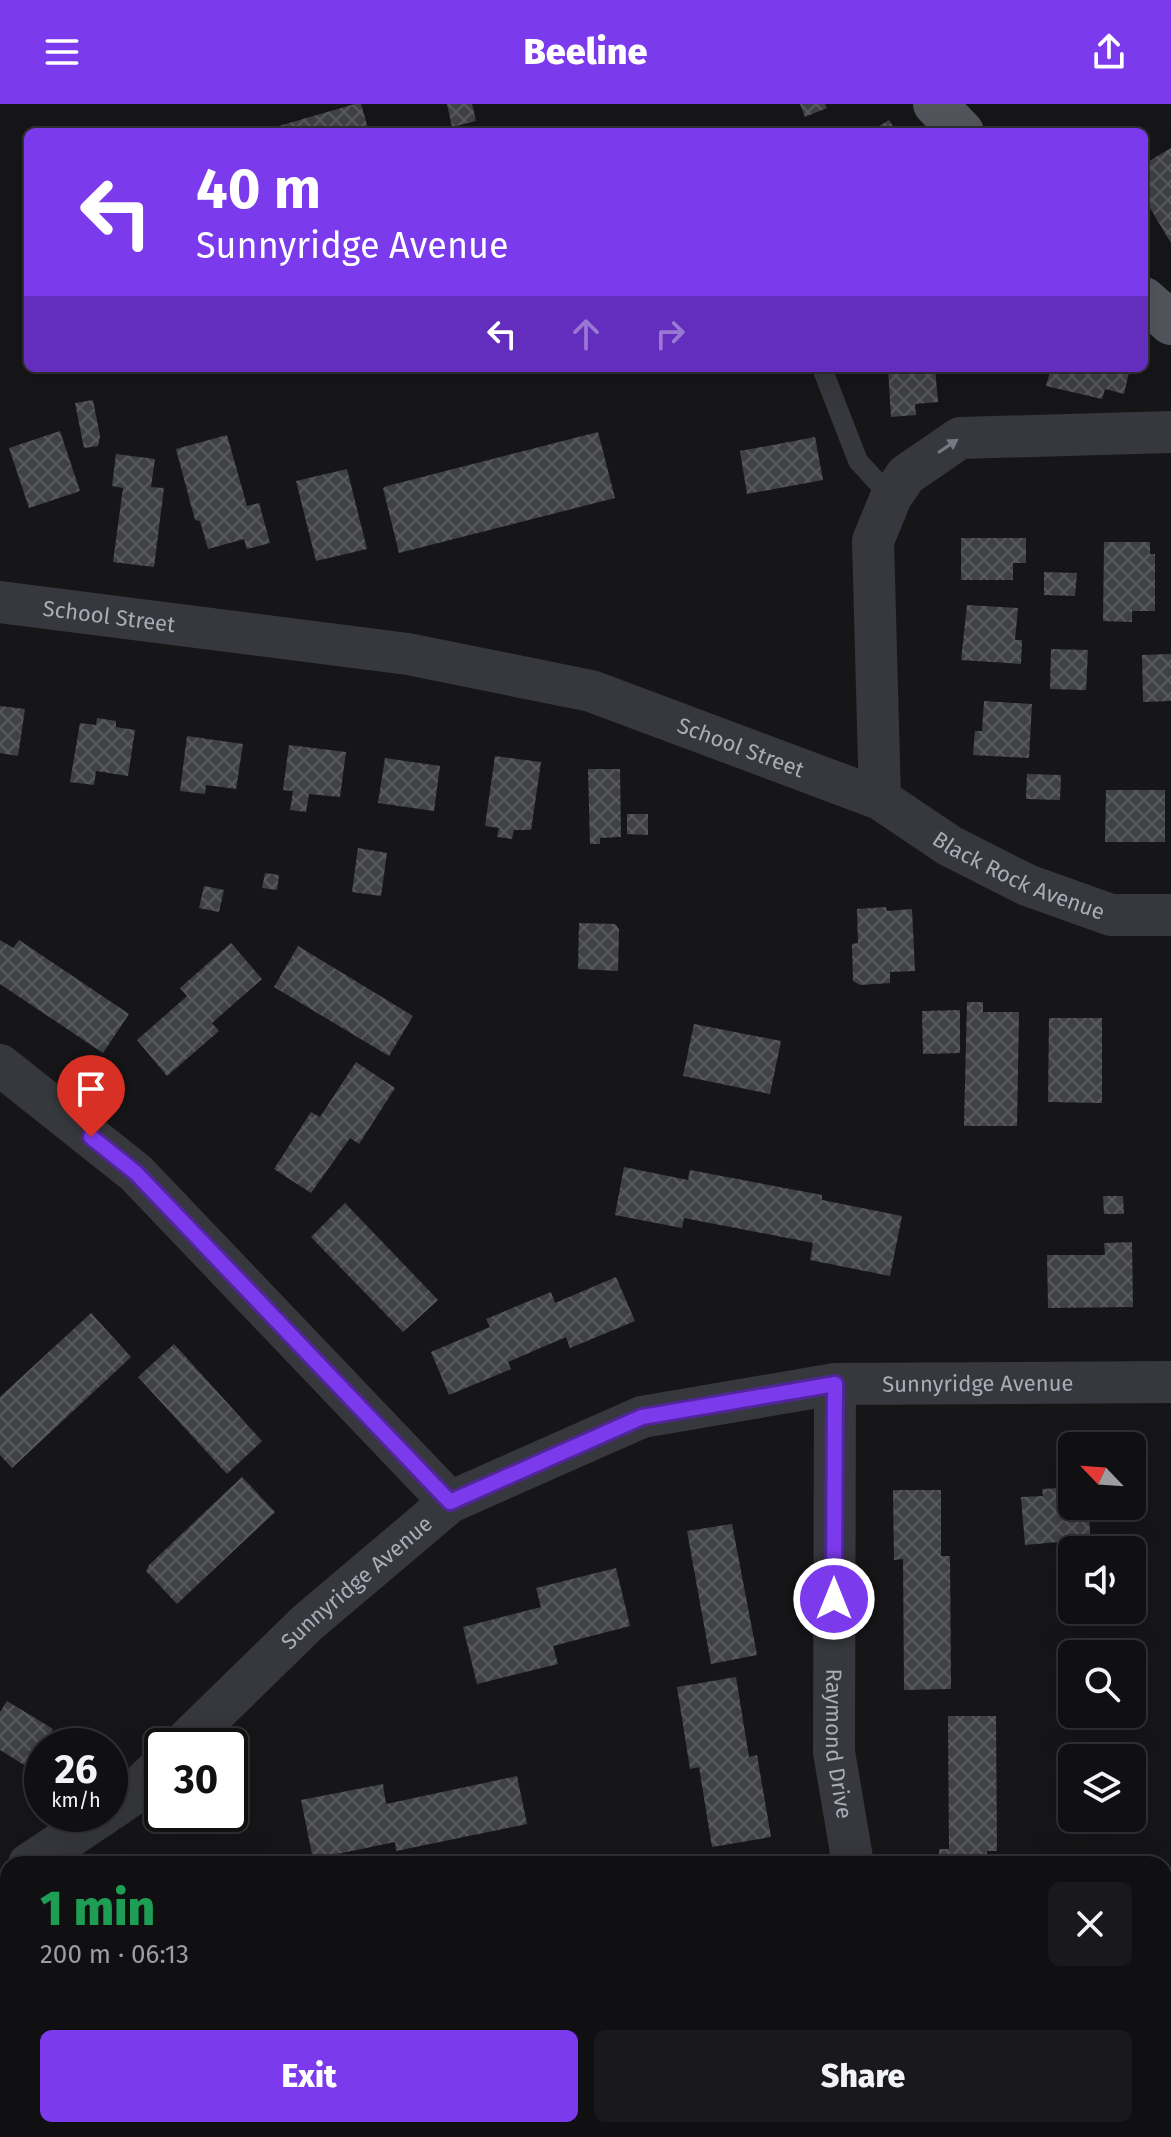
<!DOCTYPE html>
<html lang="en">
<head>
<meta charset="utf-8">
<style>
  body { margin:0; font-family:"Fira Sans",sans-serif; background:#19191b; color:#f1f3f6; height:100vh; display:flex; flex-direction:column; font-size:30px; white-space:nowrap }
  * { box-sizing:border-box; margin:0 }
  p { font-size:26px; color:#9c9d9f }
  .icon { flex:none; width:44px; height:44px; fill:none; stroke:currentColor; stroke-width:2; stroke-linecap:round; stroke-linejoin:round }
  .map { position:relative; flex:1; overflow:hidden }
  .drawer { position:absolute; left:0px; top:1752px; width:1172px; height:282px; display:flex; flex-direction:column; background:#101012; border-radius:24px 24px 0 0; box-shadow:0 8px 32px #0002,0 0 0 2px #303032 }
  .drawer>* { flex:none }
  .hud { position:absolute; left:24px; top:24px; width:1124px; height:244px; border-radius:12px; box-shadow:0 8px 32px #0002,0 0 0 2px #303032; background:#7c3aed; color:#fff; overflow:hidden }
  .needle { width:52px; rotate:295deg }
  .buttons { position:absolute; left:1058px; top:1328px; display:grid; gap:16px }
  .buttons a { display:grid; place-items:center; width:88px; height:88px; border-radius:12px; background:#101012; box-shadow:0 8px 32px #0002,0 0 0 2px #303032; font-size:40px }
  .speed { position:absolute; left:24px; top:1624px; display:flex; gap:16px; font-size:40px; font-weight:700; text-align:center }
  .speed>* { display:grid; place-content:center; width:104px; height:104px; border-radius:50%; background:#101012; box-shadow:0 8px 32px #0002,0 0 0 2px #303032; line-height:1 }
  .speed small { font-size:20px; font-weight:400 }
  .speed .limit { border:4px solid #111; border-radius:12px; background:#fff; color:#111 }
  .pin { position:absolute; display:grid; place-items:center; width:68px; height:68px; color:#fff; margin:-82px -34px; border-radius:50% 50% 50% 0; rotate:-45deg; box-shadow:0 0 8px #0007 }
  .pin .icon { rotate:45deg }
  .me { position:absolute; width:88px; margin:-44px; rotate:0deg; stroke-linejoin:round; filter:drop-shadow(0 0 6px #0008) }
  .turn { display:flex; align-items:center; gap:28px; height:168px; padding:0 40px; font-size:36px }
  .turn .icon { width:104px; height:104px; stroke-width:2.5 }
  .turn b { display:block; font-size:56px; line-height:68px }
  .lanes { display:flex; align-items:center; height:76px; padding:0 40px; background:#0003; justify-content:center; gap:40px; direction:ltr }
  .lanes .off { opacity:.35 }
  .round { display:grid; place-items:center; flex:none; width:84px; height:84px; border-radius:12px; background:#19191b }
  .headline { display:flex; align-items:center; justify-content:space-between; height:136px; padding:0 40px }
  h1 { font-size:48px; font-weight:800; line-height:60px; color:#1e9e55 }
  .action { display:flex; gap:16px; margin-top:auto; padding:16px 40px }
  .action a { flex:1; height:92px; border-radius:12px; background:#7c3aed; color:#fff; font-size:32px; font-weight:800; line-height:92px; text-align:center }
  .action a+a { background:#19191b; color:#f1f3f6 }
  header { display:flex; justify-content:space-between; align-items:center; height:104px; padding:0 40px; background:#7c3aed; color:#fff; font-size:36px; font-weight:800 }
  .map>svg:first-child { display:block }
</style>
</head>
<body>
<header><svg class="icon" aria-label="menu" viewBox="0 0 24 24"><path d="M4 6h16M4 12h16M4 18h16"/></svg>Beeline<svg class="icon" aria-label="share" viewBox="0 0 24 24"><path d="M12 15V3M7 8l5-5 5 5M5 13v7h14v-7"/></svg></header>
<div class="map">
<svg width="1171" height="2033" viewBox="0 0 1171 2033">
  <defs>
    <pattern id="building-cross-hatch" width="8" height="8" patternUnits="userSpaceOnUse" patternTransform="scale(2)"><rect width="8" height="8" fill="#404145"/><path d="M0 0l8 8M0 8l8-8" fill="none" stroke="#595a5e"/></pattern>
  </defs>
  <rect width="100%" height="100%" fill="#161618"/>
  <g fill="url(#building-cross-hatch)">
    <path d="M 355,0 L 361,0 L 369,28 L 258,28 Z"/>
    <path d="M 447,0 L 472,0 L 476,17 L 452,23 Z"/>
    <path d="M 800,0 L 825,0 L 827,4 L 805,13 Z"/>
    <path d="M 889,16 L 897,28 L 869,28 Z"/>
    <path d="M 1171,44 L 1171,139 L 1144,94 L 1144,60 Z"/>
    <path d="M 888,264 L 935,264 L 938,298 L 915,300 L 916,311 L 891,313 Z"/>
    <path d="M 1051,264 L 1130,264 L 1124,290 L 1105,285 L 1102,295 L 1046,282 Z"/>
    <path d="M 93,296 L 100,332 L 98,342 L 84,344 L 75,299 Z"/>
    <path d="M 60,327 L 80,387 L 29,404 L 9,344 Z"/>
    <path d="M 598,328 L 615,394 L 399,449 L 383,384 L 387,382 Z"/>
    <path d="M 227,331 L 247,402 L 259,399 L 270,439 L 247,445 L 244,435 L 208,445 L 200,417 L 195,416 L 176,345 Z"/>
    <path d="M 815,333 L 823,376 L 747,390 L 740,347 Z"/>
    <path d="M 116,350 L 155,355 L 151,383 L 164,384 L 154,463 L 113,458 L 123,384 L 112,382 Z"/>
    <path d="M 347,365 L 367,445 L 316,457 L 296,377 Z"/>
    <path d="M 961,434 L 1026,434 L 1026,459 L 1013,459 L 1013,476 L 961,476 Z"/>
    <path d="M 1104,438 L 1150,438 L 1150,450 L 1155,450 L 1155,507 L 1132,507 L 1132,518 L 1103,517 Z"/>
    <path d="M 1044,468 L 1077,469 L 1075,492 L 1044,491 Z"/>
    <path d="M 967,501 L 1018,504 L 1015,536 L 1022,536 L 1021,560 L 961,556 Z"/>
    <path d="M 1051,545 L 1088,546 L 1086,586 L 1050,585 Z"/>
    <path d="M 1171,550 L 1171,597 L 1143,598 L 1142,551 Z"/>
    <path d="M 984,597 L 1032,600 L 1029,654 L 973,651 L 975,627 L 982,627 Z"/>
    <path d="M 0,602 L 25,605 L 18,652 L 0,649 Z"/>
    <path d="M 97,614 L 116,617 L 116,623 L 135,626 L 128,672 L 96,667 L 94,681 L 70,678 L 80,619 L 96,621 Z"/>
    <path d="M 187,632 L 243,640 L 236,685 L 206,681 L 205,690 L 180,687 Z"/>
    <path d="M 289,641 L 346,648 L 340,693 L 309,690 L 306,708 L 290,706 L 293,687 L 283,686 Z"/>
    <path d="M 495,652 L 541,658 L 531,726 L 514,726 L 512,735 L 497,733 L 499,724 L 485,722 Z"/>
    <path d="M 385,654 L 440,662 L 434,707 L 378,699 Z"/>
    <path d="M 588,665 L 620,665 L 621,733 L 600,734 L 600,740 L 590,740 Z"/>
    <path d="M 1027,670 L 1061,671 L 1060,696 L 1026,695 Z"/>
    <path d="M 1106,686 L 1165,686 L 1165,738 L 1105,738 Z"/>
    <path d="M 627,710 L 648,710 L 648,731 L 627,730 Z"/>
    <path d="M 358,744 L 387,749 L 381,792 L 352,788 Z"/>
    <path d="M 265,769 L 279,771 L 277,786 L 262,784 Z"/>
    <path d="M 204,782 L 224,786 L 219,808 L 199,804 Z"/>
    <path d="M 886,803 L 887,807 L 912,805 L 915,867 L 890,868 L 890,879 L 860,881 L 853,877 L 852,840 L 858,839 L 857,805 Z"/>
    <path d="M 579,819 L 615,820 L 619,825 L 618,867 L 578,865 Z"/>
    <path d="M 0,836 L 13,844 L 19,836 L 129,910 L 103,949 L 0,880 Z"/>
    <path d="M 231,839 L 262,875 L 212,919 L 219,927 L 167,972 L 137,936 L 187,892 L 180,884 Z"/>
    <path d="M 298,842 L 413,912 L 389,952 L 274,883 Z"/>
    <path d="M 967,898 L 983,898 L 983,908 L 1019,908 L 1017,1022 L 964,1022 Z"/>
    <path d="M 960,906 L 960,949 L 923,950 L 922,907 Z"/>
    <path d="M 1049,914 L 1102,914 L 1102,999 L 1048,998 Z"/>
    <path d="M 694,920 L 781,937 L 770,990 L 683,972 Z"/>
    <path d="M 356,958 L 395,984 L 359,1040 L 350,1034 L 311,1089 L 274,1065 L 311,1008 L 320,1013 Z"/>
    <path d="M 624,1063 L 688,1076 L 690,1066 L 822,1091 L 822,1096 L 902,1112 L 890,1172 L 810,1156 L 813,1139 L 684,1114 L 682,1124 L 615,1111 Z"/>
    <path d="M 1103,1092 L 1123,1092 L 1124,1110 L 1104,1110 Z"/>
    <path d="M 345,1099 L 438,1196 L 403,1228 L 311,1133 Z"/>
    <path d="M 1132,1138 L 1133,1203 L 1048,1204 L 1047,1151 L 1105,1151 L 1104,1139 Z"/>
    <path d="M 616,1173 L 635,1217 L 570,1244 L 566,1233 L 508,1258 L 511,1265 L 449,1291 L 431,1248 L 490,1223 L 486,1215 L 551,1188 L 555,1199 Z"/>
    <path d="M 91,1209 L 131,1253 L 12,1364 L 0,1351 L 0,1293 Z"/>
    <path d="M 174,1240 L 262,1337 L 227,1370 L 138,1273 Z"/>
    <path d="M 242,1373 L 275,1408 L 177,1500 L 146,1467 L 149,1461 Z"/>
    <path d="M 1058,1384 L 1059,1391 L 1072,1390 L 1072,1402 L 1088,1402 L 1091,1441 L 1070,1443 L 1070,1437 L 1025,1441 L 1021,1393 L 1043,1392 L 1042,1385 Z"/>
    <path d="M 893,1386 L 941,1386 L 941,1452 L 950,1452 L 951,1585 L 904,1586 L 903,1455 L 894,1456 Z"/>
    <path d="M 732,1420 L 757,1551 L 711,1560 L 687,1427 Z"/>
    <path d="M 616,1464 L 630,1522 L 553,1542 L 558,1560 L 477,1580 L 463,1523 L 541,1503 L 536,1484 Z"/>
    <path d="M 736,1573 L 749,1653 L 757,1651 L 771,1733 L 712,1743 L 699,1663 L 690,1665 L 677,1583 Z"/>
    <path d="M 7,1597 L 53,1625 L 29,1664 L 0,1646 L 0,1608 Z"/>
    <path d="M 948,1612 L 996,1612 L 997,1747 L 987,1747 L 987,1760 L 939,1760 L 939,1745 L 949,1745 Z"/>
    <path d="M 517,1672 L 527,1720 L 396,1747 L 395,1738 L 313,1755 L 301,1696 L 383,1680 L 386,1700 Z"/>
    <path d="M 8,2018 L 8,2026 L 18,2026 L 21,2031 L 29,2027 L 32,2033 L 0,2033 L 0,2021 Z"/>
    <path d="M 228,2026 L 274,2026 L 275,2033 L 229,2033 Z"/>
    <rect x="775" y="2026" width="48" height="7"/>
    <path d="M 1020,2026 L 1067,2026 L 1069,2033 L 1021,2033 Z"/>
  </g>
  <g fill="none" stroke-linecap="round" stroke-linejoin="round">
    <path stroke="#37383d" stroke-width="20" d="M 822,264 L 858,357 L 891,393"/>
    <g stroke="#37383d" stroke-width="42">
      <path id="s1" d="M 0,498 L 408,550 L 591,587 L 880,695 L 950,742 L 1027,781 L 1111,811 L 1171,811"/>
      <path d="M 880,695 L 873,437 L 891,393 L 906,371 L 960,334 L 1171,328"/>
      <path d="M 0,961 L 136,1069 L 450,1398"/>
      <path id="s2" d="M 835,1280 L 834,1648 L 853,1760"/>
      <path id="s3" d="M 181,1642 L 307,1519 L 450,1398 L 642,1313 L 835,1280 L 1171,1278"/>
      <path d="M 110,1706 L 129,1693 L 162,1661"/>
      <path d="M 29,1760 L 104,1710"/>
      <path d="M 0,1792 L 8,1808"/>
      <path d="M 114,2026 L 117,2033"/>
      <path d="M 898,2026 L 899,2033"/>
    </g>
    <g stroke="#53555c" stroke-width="44">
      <path d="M 935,0 L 962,28"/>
      <path d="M 1144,195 L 1171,219"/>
    </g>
  </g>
  <defs><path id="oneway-solid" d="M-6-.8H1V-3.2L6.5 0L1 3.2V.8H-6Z" transform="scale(2)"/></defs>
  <use fill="#757881" href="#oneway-solid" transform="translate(948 342) rotate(-34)"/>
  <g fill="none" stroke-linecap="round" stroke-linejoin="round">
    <g stroke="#51269a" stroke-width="20">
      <path id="route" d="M 91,1033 L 136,1069 L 450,1398 L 642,1313 L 835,1280 L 834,1495"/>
    </g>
    <use href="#route" stroke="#7c3aed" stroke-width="14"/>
  </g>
  <g text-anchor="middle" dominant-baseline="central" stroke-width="6" stroke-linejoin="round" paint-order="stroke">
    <g font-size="22" fill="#a8adb8" stroke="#111113">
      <text stroke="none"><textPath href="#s1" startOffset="110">School Street</textPath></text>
      <text stroke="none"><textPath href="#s1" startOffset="758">School Street</textPath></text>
      <text stroke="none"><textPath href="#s1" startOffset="1066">Black Rock Avenue</textPath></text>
      <text stroke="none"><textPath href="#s3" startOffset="912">Sunnyridge Avenue</textPath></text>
      <text stroke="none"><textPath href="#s3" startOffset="240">Sunnyridge Avenue</textPath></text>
      <text stroke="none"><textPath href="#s2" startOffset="360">Raymond Drive</textPath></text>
    </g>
  </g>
</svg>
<div class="buttons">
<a><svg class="needle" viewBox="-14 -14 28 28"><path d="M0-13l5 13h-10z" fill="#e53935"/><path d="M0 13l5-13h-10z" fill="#9c9d9f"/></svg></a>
<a><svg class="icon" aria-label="sound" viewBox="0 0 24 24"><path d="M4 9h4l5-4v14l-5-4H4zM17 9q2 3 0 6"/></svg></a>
<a><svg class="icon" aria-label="search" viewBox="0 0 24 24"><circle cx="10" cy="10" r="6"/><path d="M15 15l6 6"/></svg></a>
<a><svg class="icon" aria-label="layers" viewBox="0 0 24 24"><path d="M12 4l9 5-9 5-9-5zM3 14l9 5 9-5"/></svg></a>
</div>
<div class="speed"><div>26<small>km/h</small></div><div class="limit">30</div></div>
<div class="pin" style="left:91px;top:1033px;background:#d93025"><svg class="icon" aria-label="arrive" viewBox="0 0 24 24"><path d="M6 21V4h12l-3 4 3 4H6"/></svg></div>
<svg class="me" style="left:834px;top:1495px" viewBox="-20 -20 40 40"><circle r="17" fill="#7c3aed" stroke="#fff" stroke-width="3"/><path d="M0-11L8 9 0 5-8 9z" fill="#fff"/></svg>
<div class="hud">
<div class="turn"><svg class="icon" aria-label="left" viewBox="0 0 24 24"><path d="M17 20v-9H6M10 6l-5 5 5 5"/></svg><div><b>40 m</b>Sunnyridge Avenue</div></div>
<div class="lanes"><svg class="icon" aria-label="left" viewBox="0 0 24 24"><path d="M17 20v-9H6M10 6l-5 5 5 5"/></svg><svg class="icon off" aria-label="ahead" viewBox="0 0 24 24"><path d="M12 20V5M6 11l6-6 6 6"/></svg><svg class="icon off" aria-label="right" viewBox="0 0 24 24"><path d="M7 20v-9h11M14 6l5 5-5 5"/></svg></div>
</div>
<section class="drawer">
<div class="headline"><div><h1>1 min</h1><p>200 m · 06:13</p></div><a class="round"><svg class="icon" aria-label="close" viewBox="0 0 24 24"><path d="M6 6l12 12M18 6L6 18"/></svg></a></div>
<div class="action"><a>Exit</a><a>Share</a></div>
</section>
</div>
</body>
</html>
